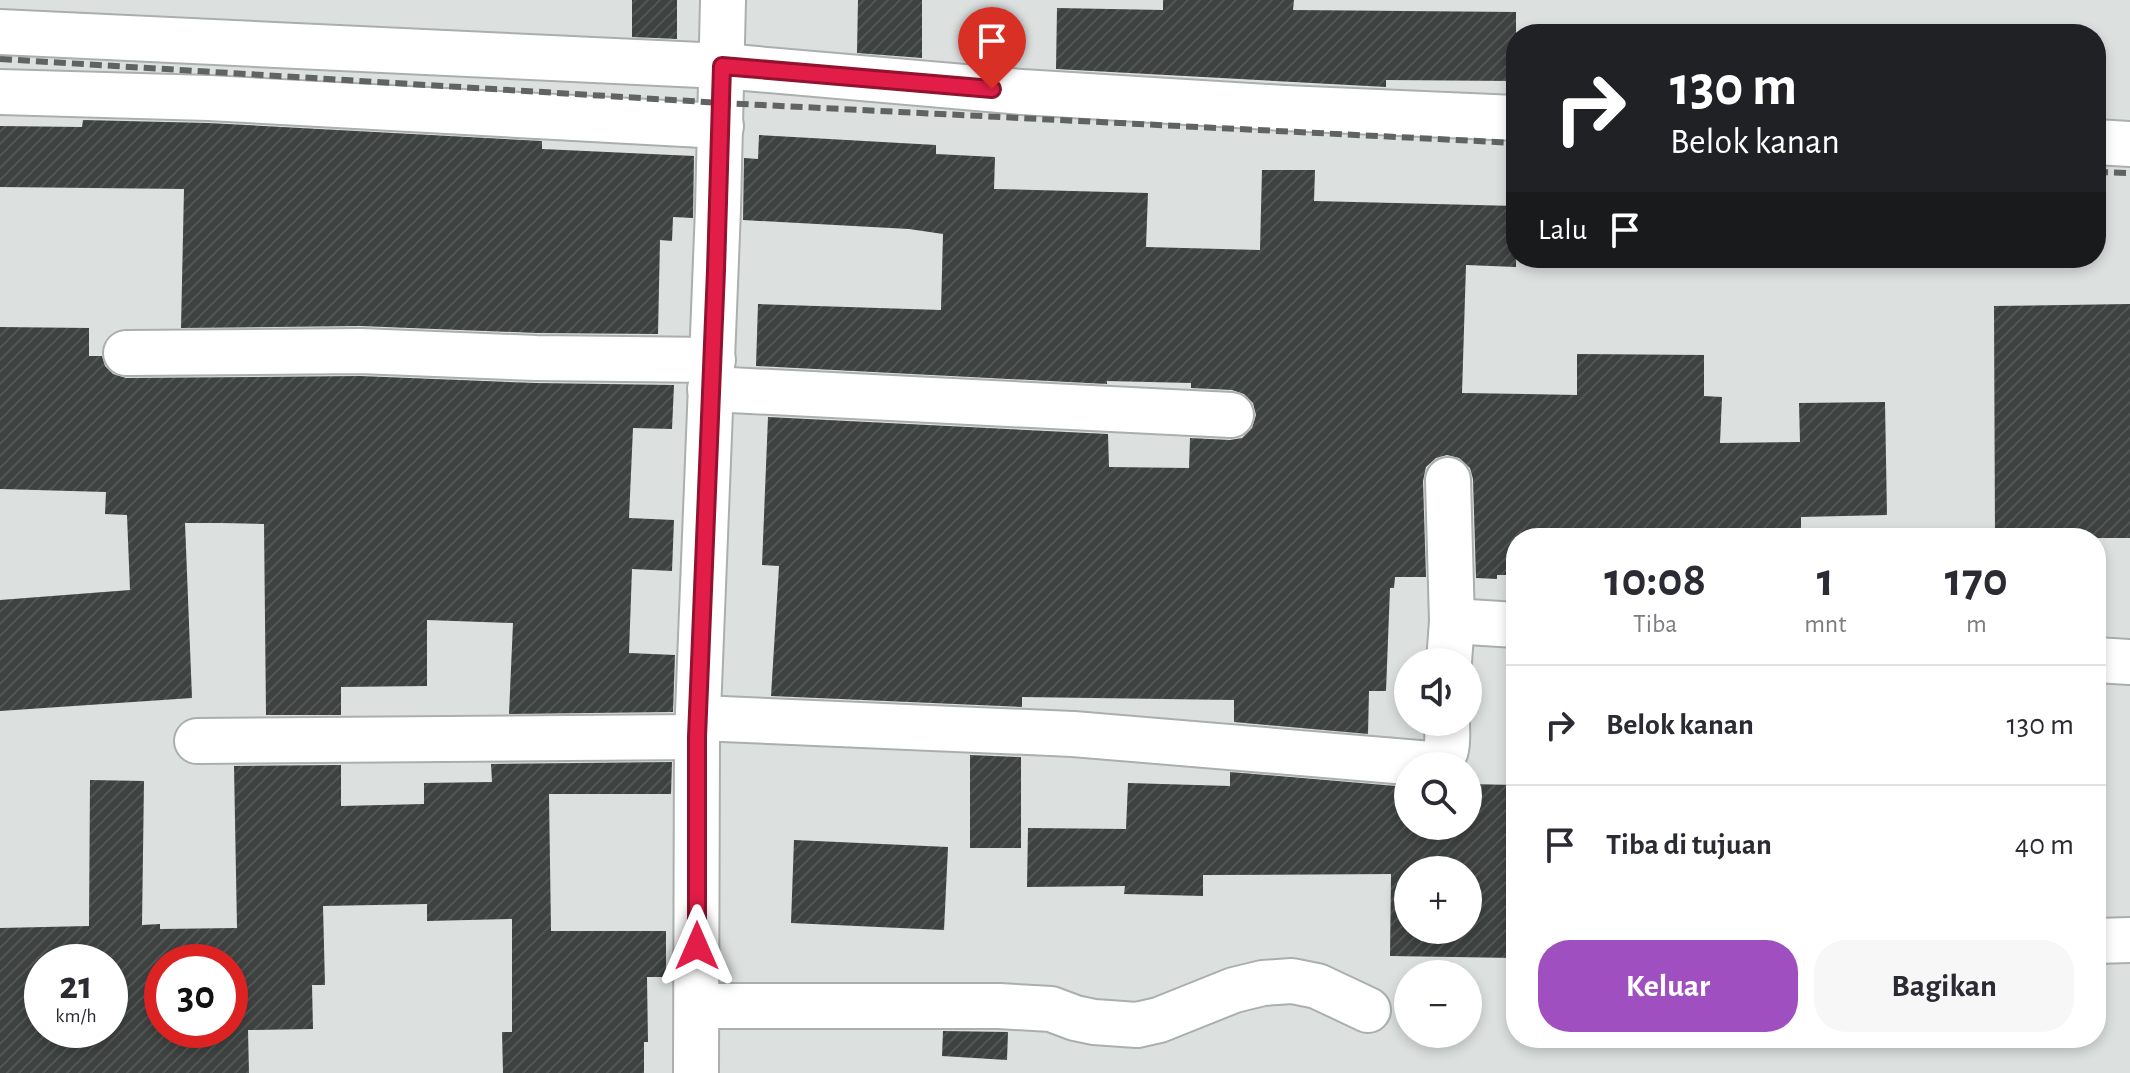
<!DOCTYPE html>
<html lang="id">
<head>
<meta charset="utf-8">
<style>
  body { margin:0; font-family:"Alegreya Sans",sans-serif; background:#f7f7f7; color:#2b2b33; height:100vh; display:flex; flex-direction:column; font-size:30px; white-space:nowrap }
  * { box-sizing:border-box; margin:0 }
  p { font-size:26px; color:#7c7c81 }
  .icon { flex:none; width:44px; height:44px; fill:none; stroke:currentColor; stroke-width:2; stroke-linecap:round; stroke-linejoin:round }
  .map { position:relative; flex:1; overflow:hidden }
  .side { position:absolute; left:1506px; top:528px; width:600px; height:520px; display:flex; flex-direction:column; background:#fff; border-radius:32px; box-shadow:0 4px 12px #0003 }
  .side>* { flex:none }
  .guide { position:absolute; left:1506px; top:24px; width:600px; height:244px; border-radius:32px; box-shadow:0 4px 12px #0003; background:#202124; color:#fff; overflow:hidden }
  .tools { position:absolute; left:1394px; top:648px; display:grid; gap:16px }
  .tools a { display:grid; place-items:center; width:88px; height:88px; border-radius:50%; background:#fff; box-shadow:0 4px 12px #0003; font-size:40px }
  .speed { position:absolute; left:24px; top:944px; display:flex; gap:16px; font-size:40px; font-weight:700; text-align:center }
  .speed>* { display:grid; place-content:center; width:104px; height:104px; border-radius:50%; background:#fff; box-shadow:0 4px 12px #0003; line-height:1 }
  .speed small { font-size:20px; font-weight:400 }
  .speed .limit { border:12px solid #d22; background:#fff; color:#111 }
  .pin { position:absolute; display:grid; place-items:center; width:68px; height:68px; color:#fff; margin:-82px -34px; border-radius:50% 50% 50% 0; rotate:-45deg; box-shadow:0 0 8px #0007 }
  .pin .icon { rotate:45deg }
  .me { position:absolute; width:88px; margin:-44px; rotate:0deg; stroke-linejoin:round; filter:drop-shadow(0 0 6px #0008) }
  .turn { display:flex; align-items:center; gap:28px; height:168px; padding:0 32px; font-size:36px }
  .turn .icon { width:104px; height:104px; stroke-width:2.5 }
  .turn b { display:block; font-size:56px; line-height:68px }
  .then { display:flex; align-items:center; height:76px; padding:0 32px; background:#0003; gap:16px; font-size:30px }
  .eta { display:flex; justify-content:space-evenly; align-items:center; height:136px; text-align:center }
  .eta b { font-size:48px; font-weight:700; line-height:56px }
  .button { display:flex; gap:16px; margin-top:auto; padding:16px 32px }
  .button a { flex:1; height:92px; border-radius:32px; background:#9f4fbf; color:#fff; font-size:32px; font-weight:700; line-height:92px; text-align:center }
  .button a+a { background:#f7f7f7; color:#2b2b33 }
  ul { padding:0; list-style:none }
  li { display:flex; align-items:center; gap:24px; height:120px; padding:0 32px; border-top:2px solid #e1e1e2 }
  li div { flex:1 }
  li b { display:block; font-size:30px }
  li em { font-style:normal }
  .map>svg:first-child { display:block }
</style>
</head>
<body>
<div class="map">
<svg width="2130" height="1073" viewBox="0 0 2130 1073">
  <defs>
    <pattern id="building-hatch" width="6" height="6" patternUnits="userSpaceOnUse" patternTransform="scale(2)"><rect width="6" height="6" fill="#3e4241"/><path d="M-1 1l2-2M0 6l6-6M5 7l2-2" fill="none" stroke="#525655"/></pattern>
  </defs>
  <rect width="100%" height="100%" fill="#dce1e0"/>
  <g fill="url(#building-hatch)" fill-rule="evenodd">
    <path d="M 632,0 L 677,0 L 677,39 L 632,37 Z"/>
    <path d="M 858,0 L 922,0 L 922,58 L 857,53 Z"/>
    <path d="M 1163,0 L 1294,0 L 1293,10 L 1516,12 L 1516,81 L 1386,80 L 1386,87 L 1056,69 L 1057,8 L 1163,10 Z"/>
    <path d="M 83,120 L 208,123 L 542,141 L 542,149 L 694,156 L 693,218 L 673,217 L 672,241 L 660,240 L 658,334 L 537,333 L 360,326 L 181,328 L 184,189 L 0,187 L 0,126 L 82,127 Z"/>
    <path d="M 759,135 L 936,145 L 936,154 L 995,157 L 994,189 L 1148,193 L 1146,247 L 1260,250 L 1262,170 L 1315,170 L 1314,201 L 1516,206 L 1516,267 L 1466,265 L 1462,393 L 1577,395 L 1577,354 L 1704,355 L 1704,396 L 1722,397 L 1720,443 L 1800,442 L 1799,403 L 1885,402 L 1887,515 L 1801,517 L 1801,538 L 1516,538 L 1516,575 L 1497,575 L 1497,579 L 1476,578 L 1473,479 L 1470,468 L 1459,458 L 1447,455 L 1436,458 L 1426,467 L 1423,481 L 1426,577 L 1395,577 L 1394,588 L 1390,588 L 1386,691 L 1369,691 L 1368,734 L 1234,722 L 1234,700 L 1022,697 L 1022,707 L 771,696 L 779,566 L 762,565 L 768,417 L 1108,434 L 1109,467 L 1189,468 L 1190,438 L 1230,440 L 1242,438 L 1252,428 L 1256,415 L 1253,403 L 1244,394 L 1232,390 L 1191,388 L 1191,383 L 1107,381 L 1107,384 L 756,366 L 758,304 L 941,310 L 943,234 L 909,229 L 743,220 L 744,158 L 758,159 Z"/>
    <path d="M 2130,304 L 2130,538 L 1995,538 L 1994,306 Z"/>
    <path d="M 0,327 L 89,328 L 89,356 L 102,356 L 105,366 L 113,374 L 126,378 L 360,376 L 536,383 L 674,385 L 672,429 L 633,428 L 629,518 L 674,520 L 672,571 L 632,569 L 629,653 L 675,655 L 673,712 L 509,714 L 513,623 L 427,620 L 427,686 L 341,687 L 341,715 L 266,715 L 264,524 L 222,523 L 185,523 L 192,698 L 0,711 L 0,600 L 130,590 L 127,515 L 105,514 L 106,492 L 0,489 Z"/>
    <path d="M 970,755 L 1021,757 L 1021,848 L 970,848 Z"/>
    <path d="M 672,762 L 671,794 L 549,794 L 551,931 L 666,931 L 666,977 L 647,977 L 648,1042 L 644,1042 L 644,1073 L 503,1073 L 502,1032 L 512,1032 L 512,919 L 427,921 L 427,904 L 323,906 L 325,985 L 312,985 L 313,1029 L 248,1030 L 249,1073 L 0,1073 L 0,928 L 89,926 L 90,780 L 144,781 L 142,925 L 160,924 L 160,929 L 237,928 L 234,766 L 341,765 L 341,806 L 424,804 L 424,783 L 492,782 L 491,764 ZM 42,962 L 110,962 L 110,1030 L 42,1030 ZM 162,962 L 230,962 L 230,1030 L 162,1030 Z"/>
    <path d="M 1230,772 L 1408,787 L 1408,826 L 1468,826 L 1468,784 L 1516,785 L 1516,958 L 1390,956 L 1391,874 L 1203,875 L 1203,896 L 1124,894 L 1125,886 L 1027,887 L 1028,828 L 1126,829 L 1128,783 L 1230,786 ZM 1408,870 L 1468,870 L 1468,930 L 1408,930 Z"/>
    <path d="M 794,840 L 948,847 L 944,930 L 791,923 Z"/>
    <path d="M 943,1031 L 1008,1032 L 1007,1060 L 942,1056 Z"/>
  </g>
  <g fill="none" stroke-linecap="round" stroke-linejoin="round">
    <g stroke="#aaafae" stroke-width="48">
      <g id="minor">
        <path d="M 0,32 L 722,66 L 1022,92 L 1284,108 L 1516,118"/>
        <path d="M 0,92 L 209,98 L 721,126"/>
        <path d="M 2096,142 L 2130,144"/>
        <path d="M 126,353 L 360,351 L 536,358 L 713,360"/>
        <path d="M 710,389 L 1231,415"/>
        <path d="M 1448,480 L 1452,621 L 1449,662"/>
        <path d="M 1452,621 L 1516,625"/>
        <path d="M 2096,660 L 2130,662"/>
        <path d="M 698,718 L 1073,734 L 1431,764 C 1451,758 1447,740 1447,722"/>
        <path d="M 197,741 L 697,737"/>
        <path d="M 2096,941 L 2130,940"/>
        <path d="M 698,1006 L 999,1006 L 1051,1009 L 1075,1018 L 1094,1022 L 1137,1025 L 1159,1020 L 1234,990 L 1263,983 L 1292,981 L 1317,986 L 1368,1010"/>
        <path d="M 696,1073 L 697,737 L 718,209 L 723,0"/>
      </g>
    </g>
    <use href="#minor" stroke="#fff" stroke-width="44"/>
    <g stroke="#606362" stroke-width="6" stroke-dasharray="12 6" stroke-linecap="butt">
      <path d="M 0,59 L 722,103 L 1516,143"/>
      <path d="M 2096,172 L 2130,173"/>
    </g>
  </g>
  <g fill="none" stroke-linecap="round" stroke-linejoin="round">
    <g stroke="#92132f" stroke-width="20">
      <path id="route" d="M 697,946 L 697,737 L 716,270 L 722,66 L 992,89"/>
    </g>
    <use href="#route" stroke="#e11d48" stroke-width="14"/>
  </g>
</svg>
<div class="tools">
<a><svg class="icon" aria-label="sound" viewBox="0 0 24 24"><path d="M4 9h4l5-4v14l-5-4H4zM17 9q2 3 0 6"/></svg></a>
<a><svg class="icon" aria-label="search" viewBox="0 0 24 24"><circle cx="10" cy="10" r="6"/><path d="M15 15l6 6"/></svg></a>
<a>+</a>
<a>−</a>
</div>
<div class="speed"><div>21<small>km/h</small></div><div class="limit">30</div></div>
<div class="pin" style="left:992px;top:89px;background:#d93025"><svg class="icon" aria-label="arrive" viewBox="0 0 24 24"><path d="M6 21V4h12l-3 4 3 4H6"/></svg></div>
<svg class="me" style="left:697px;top:946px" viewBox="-20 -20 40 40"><path d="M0-17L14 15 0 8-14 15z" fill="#e11d48" stroke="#fff" stroke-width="4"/></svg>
<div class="guide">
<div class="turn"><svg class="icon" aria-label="right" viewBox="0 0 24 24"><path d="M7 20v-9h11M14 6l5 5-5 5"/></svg><div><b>130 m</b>Belok kanan</div></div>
<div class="then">Lalu<svg class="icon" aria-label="arrive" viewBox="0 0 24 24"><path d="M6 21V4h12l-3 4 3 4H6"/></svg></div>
</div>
<section class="side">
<div class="eta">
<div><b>10:08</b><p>Tiba</p></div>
<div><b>1</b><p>mnt</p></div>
<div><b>170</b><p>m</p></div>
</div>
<ul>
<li><svg class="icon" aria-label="right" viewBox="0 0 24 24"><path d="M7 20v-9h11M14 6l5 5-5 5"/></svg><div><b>Belok kanan</b></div><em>130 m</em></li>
<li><svg class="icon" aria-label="arrive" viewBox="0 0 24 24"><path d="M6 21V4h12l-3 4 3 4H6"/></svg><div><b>Tiba di tujuan</b></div><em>40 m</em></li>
</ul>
<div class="button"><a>Keluar</a><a>Bagikan</a></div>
</section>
</div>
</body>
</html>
